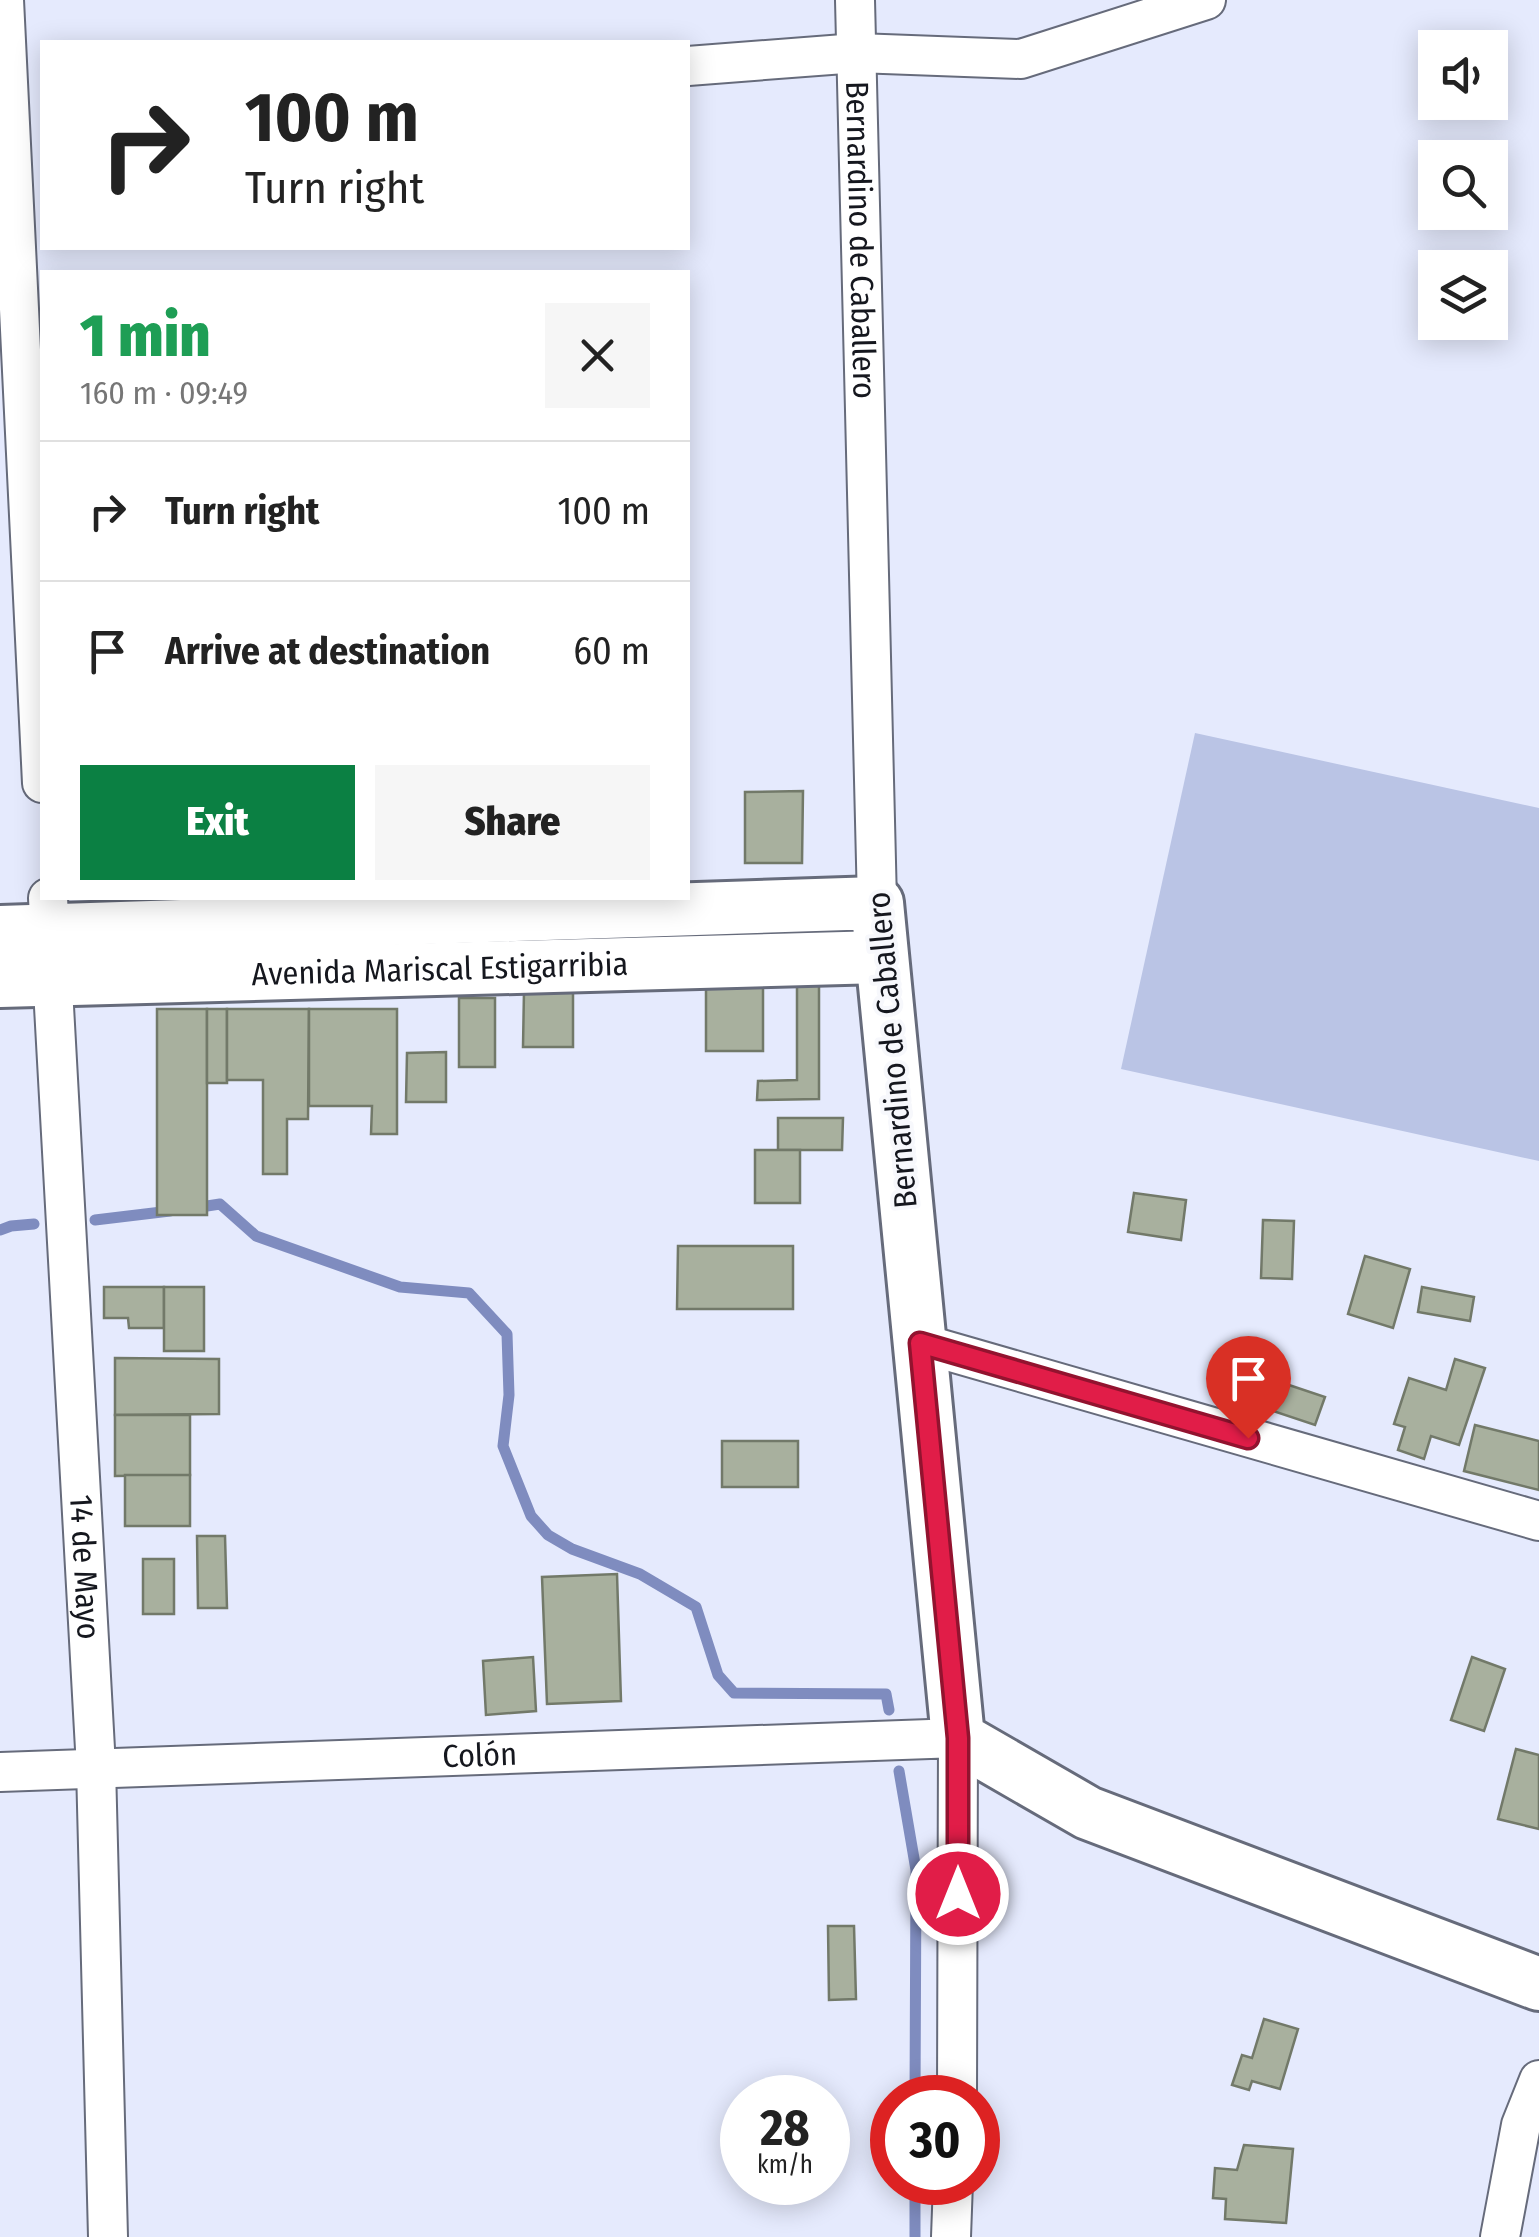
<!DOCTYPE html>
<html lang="en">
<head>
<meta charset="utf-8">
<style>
  body { margin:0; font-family:"Fira Sans Condensed",sans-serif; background:#f6f6f6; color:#222; height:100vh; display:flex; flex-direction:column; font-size:38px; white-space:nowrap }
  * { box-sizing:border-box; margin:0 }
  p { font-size:32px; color:#767676 }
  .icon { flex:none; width:55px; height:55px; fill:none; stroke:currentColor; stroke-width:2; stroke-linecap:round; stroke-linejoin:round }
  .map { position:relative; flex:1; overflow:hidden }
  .side { position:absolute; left:40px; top:270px; width:650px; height:630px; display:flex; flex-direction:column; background:#fff; border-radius:0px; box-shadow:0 5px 25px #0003 }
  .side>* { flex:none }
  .hud { position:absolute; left:40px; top:40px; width:650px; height:210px; border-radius:0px; box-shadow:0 5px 25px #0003; background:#fff; color:#222; overflow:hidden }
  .controls { position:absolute; left:1418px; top:30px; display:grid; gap:20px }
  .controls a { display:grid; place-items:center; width:90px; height:90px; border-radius:0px; background:#fff; box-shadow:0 5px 25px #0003; font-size:50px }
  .speed { position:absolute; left:720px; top:2075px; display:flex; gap:20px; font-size:50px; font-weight:700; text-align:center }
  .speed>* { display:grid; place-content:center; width:130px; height:130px; border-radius:50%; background:#fff; box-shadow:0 5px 25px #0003; line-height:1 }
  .speed small { font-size:25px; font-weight:400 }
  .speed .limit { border:15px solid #d22; background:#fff; color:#111 }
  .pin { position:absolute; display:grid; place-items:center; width:85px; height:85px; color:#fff; margin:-102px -42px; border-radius:50% 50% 50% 0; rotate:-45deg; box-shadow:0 0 10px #0007 }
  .pin .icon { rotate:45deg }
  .me { position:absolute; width:110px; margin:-55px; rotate:0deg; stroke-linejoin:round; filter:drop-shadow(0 0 8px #0008) }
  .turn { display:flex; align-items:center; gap:35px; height:210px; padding:0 40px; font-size:45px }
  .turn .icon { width:130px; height:130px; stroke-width:2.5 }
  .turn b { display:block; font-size:70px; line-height:85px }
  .round { display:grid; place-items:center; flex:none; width:105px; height:105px; border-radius:0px; background:#f6f6f6 }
  .overview { display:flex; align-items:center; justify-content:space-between; height:170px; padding:0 40px }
  h1 { font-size:60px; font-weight:800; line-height:75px; color:#1e9e55 }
  .action { display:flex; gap:20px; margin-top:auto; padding:20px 40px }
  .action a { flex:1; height:115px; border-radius:0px; background:#0b8043; color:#fff; font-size:40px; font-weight:800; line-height:115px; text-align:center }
  .action a+a { background:#f6f6f6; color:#222 }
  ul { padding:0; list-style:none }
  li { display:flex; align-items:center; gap:30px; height:140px; padding:0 40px; border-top:2px solid #e0e0e0 }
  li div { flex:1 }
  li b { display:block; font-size:38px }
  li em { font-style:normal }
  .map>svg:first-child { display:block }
</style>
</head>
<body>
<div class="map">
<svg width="1539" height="2237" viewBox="0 0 1539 2237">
  <rect width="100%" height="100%" fill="#e5eafd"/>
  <path fill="#bac4e5" d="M 1195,733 L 1539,808 L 1539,1161 L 1121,1069 Z"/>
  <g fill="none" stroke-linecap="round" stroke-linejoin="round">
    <g stroke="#7f8cbf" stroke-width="11">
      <path d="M 194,1208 L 220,1204 L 256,1236 L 400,1287 L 469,1293 L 507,1334 L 509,1395 L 503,1446 L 531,1516 L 548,1535 L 572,1549 L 640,1574 L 696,1607 L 718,1675 L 734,1693 L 886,1694 L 889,1710"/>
      <path d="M 95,1220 L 170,1211"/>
      <path d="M 0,1230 L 11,1226 L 34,1224"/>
      <path d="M 899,1771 L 916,1870 L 915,2098"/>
      <path d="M 915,2237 L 915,2182"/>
    </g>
  </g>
  <g fill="#a8b09e" stroke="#727969" stroke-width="2.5">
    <path d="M 803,791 L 802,863 L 745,863 L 745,792 Z"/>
    <path d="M 706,963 L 763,983 L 763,1051 L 706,1051 Z"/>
    <path d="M 797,983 L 819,984 L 819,1099 L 757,1100 L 758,1081 L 797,1080 Z"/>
    <path d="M 524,991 L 573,991 L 573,1047 L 523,1047 Z"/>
    <rect x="459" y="998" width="36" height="69"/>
    <rect x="157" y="1009" width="50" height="206"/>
    <rect x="207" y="1009" width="20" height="74"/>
    <path d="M 227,1009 L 309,1009 L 308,1119 L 287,1119 L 287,1174 L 263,1174 L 263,1080 L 227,1080 Z"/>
    <path d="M 309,1009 L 397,1009 L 397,1134 L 371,1134 L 372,1106 L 309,1106 Z"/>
    <path d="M 446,1052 L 446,1102 L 406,1102 L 407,1053 Z"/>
    <path d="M 778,1118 L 843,1118 L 842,1150 L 778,1150 Z"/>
    <rect x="755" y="1150" width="45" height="53"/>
    <path d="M 1134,1193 L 1186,1200 L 1181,1240 L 1128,1232 Z"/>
    <path d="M 1263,1220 L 1294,1221 L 1292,1279 L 1261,1278 Z"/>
    <path d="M 678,1246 L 793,1246 L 793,1309 L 677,1309 Z"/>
    <path d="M 1365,1256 L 1410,1269 L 1393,1328 L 1348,1314 Z"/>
    <path d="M 104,1287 L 164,1287 L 164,1328 L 129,1328 L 128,1318 L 104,1318 Z"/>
    <rect x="164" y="1287" width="40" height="64"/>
    <path d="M 1422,1287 L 1474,1297 L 1470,1321 L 1418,1312 Z"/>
    <path d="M 115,1358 L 219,1359 L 219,1414 L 115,1415 Z"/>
    <path d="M 1455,1359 L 1485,1368 L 1459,1445 L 1431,1436 L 1424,1459 L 1398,1450 L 1405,1427 L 1394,1424 L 1409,1378 L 1446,1390 Z"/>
    <path d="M 1280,1382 L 1325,1397 L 1315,1425 L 1270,1410 Z"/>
    <path d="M 115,1415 L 190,1415 L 190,1475 L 115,1476 Z"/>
    <path d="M 1475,1425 L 1539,1441 L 1539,1490 L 1464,1471 Z"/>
    <rect x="722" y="1441" width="76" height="46"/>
    <rect x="125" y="1475" width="65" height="51"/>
    <path d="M 197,1536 L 225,1536 L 227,1608 L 198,1608 Z"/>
    <rect x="143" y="1559" width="31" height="55"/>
    <path d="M 617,1574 L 621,1701 L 547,1704 L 542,1577 Z"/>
    <path d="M 533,1657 L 536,1711 L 486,1715 L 483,1661 Z"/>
    <path d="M 1472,1657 L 1505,1669 L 1484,1731 L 1451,1720 Z"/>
    <path d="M 1516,1749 L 1539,1755 L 1539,1829 L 1498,1819 Z"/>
    <path d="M 828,1926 L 854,1926 L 856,1999 L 829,2000 Z"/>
    <path d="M 1264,2019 L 1298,2029 L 1280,2089 L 1252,2081 L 1249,2090 L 1232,2085 L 1242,2055 L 1252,2058 Z"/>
    <path d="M 1244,2145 L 1293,2149 L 1286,2223 L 1225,2219 L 1226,2199 L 1213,2198 L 1215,2168 L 1237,2170 Z"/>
  </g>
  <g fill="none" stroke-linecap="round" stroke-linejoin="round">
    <g stroke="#666b7b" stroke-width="42">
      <g id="street">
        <path d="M 4,0 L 42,783"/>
        <path id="s1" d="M 855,0 L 877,903"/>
        <path d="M 688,66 L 857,53 L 1021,59 L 1206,0"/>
        <path id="s2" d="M 48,898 L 96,1767 L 108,2237"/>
        <path d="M 920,1343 L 1539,1521"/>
        <path id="s3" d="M 0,1772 L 958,1738 L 957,2098"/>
        <path d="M 951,2237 L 953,2182"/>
        <path d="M 1500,2237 L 1521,2125 L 1539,2080"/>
      </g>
    </g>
    <g stroke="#666b7b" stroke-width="58">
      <g id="secondary">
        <path d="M 0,932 L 877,903 L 958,1738 L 1088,1813 L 1539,1984"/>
        <path id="s4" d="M 0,981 L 881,957"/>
      </g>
    </g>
    <use href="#street" stroke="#fff" stroke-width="38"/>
    <use href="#secondary" stroke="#fff" stroke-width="52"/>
  </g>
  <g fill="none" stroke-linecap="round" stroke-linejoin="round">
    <g stroke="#92132f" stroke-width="25">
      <path id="route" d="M 958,1894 L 958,1738 L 920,1343 L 1248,1438"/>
    </g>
    <use href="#route" stroke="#e11d48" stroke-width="18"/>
  </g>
  <g text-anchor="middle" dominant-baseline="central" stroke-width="8" stroke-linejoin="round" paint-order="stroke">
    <g font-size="32" fill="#15171e" stroke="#f7f8fc">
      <text stroke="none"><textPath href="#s1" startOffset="240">Bernardino de Caballero</textPath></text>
      <text stroke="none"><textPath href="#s4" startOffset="440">Avenida Mariscal Estigarribia</textPath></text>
      <text transform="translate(892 1050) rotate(-95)">Bernardino de Caballero</text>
      <text stroke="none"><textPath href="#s2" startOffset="670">14 de Mayo</textPath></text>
      <text stroke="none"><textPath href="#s3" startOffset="480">Colón</textPath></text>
    </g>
  </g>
</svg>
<div class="controls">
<a><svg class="icon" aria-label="sound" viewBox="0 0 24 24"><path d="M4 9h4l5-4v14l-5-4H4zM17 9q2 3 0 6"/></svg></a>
<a><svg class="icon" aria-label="search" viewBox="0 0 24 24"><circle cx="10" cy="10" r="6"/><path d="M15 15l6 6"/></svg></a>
<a><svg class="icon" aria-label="layers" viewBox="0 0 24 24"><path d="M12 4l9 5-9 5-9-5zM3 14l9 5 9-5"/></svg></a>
</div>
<div class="speed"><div>28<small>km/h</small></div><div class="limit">30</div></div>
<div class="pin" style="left:1248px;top:1438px;background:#d93025"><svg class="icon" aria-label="arrive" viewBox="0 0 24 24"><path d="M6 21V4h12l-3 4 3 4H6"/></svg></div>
<svg class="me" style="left:958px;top:1894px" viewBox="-20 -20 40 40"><circle r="17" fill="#e11d48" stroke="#fff" stroke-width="3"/><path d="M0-11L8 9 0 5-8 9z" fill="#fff"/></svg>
<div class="hud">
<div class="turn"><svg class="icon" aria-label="right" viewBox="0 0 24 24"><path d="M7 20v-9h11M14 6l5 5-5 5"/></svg><div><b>100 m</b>Turn right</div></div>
</div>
<section class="side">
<div class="overview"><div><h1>1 min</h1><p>160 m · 09:49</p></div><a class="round"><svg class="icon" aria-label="close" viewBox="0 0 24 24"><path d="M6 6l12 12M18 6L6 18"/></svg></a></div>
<ul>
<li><svg class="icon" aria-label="right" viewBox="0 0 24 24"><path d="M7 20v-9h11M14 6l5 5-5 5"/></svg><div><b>Turn right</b></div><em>100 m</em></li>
<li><svg class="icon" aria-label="arrive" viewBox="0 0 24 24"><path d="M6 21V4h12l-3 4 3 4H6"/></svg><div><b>Arrive at destination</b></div><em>60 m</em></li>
</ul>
<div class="action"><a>Exit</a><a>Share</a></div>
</section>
</div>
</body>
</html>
